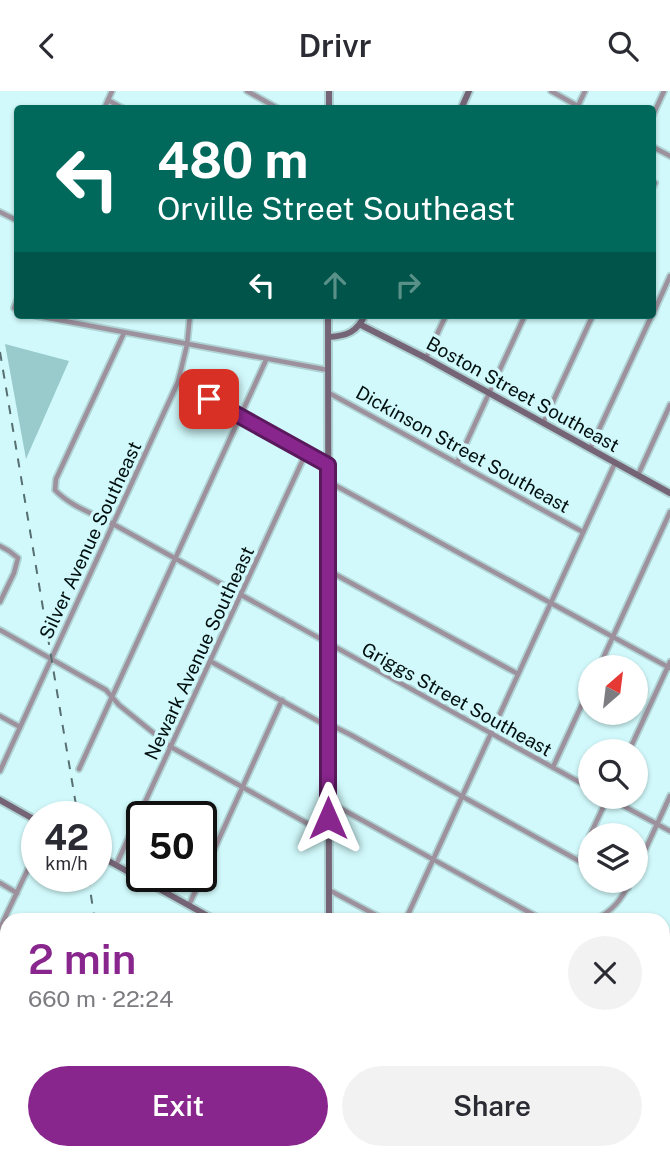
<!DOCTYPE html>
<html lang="en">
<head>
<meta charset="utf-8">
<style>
  body { margin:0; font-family:"Public Sans",sans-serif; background:#f2f2f3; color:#2b2b33; height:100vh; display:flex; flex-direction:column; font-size:26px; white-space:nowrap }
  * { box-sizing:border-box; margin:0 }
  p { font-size:23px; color:#7c7c81 }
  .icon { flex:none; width:38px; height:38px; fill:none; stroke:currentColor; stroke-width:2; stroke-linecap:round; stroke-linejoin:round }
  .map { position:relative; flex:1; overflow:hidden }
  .side { position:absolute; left:0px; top:822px; width:670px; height:247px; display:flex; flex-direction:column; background:#fff; border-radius:21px 21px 0 0; box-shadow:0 2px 5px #0004 }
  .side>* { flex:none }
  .banner { position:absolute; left:14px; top:14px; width:642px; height:214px; border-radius:7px; box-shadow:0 2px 5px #0004; background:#00695c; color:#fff; overflow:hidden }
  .needle { width:46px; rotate:28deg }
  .fabs { position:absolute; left:578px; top:564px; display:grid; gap:14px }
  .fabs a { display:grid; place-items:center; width:70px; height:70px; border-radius:50%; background:#fff; box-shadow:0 2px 5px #0004; font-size:35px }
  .speed { position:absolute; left:21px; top:710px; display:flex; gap:14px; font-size:35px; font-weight:700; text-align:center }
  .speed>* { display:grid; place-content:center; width:91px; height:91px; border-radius:50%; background:#fff; box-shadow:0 2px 5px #0004; line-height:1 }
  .speed small { font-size:18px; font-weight:400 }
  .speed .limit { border:4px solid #111; border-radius:10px; background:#fff; color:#111 }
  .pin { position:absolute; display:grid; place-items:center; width:60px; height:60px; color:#fff; margin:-30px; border-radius:14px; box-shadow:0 4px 10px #0006 }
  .me { position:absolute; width:77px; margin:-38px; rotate:0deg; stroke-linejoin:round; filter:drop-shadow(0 0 5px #0008) }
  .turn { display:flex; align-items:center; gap:24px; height:147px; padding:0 28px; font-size:32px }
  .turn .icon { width:91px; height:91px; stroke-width:2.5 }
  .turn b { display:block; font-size:49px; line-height:60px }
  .lanes { display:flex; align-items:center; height:66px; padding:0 28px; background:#0003; justify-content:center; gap:35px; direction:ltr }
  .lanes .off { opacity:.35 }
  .round { display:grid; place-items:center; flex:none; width:74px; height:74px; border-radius:37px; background:#f2f2f3 }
  .head { display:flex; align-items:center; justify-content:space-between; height:119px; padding:0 28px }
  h1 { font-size:42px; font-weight:600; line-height:52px; color:#89268e }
  .cta { display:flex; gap:14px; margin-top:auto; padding:14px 28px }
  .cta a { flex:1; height:80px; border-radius:42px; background:#89268e; color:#fff; font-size:28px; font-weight:600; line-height:80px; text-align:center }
  .cta a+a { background:#f2f2f3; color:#2b2b33 }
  header { display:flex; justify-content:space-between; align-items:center; height:91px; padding:0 28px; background:#fff; font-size:32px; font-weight:600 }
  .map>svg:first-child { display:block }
</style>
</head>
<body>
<header><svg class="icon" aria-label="back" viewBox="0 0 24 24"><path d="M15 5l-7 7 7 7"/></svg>Drivr<svg class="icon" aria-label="search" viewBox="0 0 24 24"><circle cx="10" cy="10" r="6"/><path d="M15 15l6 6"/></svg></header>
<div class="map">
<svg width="670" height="1069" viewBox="0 0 670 1069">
  <rect width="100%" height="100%" fill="#d1f9fb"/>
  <path fill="#acd1d2" d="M 439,1062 L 568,1062 L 567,1069 L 436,1069 Z"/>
  <path fill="#99cacc" d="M 5,253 L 69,270 L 26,368 Z"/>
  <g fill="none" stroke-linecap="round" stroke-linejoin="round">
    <g stroke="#b0d4d5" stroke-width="8">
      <g id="street">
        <path d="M 247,0 L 279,18"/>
        <path d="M 551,0 L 583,18"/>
        <path d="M 108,9 L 124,18"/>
        <path d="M 578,15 L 585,0"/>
        <path d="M 104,18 L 112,0"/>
        <path d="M 653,24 L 664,0"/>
        <path d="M 653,56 L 670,65"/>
        <path d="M 653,96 L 655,92"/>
        <path d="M 0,121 L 18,130"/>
        <path d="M 18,207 L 14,217 L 18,220"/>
        <path d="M 653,223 L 670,185"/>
        <path d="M 32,224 L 328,279"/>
        <path d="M 124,242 L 56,388 L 55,399 C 70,415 94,423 113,433 L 590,697"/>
        <path d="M 426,267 L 446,224"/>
        <path d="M 178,291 L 328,374"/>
        <path d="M 329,302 L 583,441"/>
        <path d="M 543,332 L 593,224"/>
        <path d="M 590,358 L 652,224"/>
        <path d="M 457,372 L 525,224"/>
        <path d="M 638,384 L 670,314"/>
        <path d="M 329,391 L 670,577"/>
        <path d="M 0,455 L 9,460 L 18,467 L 14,482 L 0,511"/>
        <path d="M 329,480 L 518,583"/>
        <path d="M 0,539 L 106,599 L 119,614 L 171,656 L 328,744"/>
        <path d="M 210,570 L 320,631 L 335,636 L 351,644 L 590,776"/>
        <path d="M 599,576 L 670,421"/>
        <path d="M 0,625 L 20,636"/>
        <path d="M 629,660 L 670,571"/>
        <path d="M 553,676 L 590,596"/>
        <path d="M 79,678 L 266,269"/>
        <path d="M 0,680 L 178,291 L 187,254 L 190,224"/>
        <path d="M 605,705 L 670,740"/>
        <path d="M 329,711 L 545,830"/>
        <path d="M 590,744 L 608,706"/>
        <path d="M 579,770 L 590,745"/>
        <path d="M 116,774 L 306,362"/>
        <path d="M 635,781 L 670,705"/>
        <path d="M 615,789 L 628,797"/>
        <path d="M 0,792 L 17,802"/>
        <path d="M 329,799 L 387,830"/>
        <path d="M 189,814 L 282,609"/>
        <path d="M 405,830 L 615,372"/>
        <path d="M 593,830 C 613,820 622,808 631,789"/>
        <path d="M 0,837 L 37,759"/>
        <path d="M 663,851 L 670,843"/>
        <path d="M 663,866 L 670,852"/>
        <path d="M 0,1042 L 7,1046"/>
        <path d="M 37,1062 L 50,1069"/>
        <path d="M 256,1062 L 268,1069"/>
        <path d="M 392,1062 L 403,1069"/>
        <path d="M 171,1069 L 174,1062"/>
      </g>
    </g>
    <g stroke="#b0d4d5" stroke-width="10">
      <g id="secondary">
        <path d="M 329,18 L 329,0"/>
        <path d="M 461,18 L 469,0"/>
        <path d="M 328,224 L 329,830"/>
        <path d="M 361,234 L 426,267 L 670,402"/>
        <path d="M 329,246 C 347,245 357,241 365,224"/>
        <path d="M 0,709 L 37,730"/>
        <path d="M 96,763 L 217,830"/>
        <path d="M 642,1062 L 654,1069"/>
        <path d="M 248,1069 L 251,1062"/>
      </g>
    </g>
    <use href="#street" stroke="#9d919d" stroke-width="4.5"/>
    <use href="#secondary" stroke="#756476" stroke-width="6"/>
    <g stroke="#576f70" stroke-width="2" stroke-dasharray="9 9" stroke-linecap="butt">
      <path d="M 0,261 L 78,726"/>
      <path d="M 88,786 L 95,830"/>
      <path d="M 134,1062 L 135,1069"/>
    </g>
  </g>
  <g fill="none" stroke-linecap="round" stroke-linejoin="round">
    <g stroke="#59195c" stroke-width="18">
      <path id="route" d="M 209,308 L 328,374 L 328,727"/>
    </g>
    <use href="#route" stroke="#89268e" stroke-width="12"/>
  </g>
  <g text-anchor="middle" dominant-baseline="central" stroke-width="7" stroke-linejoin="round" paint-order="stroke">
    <g font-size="19" fill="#020f0f" stroke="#d1f9fb">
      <text transform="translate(523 303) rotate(29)">Boston Street Southeast</text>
      <text transform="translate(463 358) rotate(29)">Dickinson Street Southeast</text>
      <text transform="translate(90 449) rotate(-65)">Silver Avenue Southeast</text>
      <text transform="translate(199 562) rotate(-65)">Newark Avenue Southeast</text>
      <text transform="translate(457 608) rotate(29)">Griggs Street Southeast</text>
    </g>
  </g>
</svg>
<div class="fabs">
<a><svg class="needle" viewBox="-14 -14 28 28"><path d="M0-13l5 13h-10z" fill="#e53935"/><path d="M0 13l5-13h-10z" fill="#7c7c81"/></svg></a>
<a><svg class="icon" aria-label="search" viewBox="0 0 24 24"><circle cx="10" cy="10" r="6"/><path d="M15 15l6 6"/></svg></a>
<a><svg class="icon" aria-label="layers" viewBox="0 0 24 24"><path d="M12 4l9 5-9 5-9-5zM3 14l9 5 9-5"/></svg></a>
</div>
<div class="speed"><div>42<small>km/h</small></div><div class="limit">50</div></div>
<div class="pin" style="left:209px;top:308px;background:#d93025"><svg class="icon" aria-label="arrive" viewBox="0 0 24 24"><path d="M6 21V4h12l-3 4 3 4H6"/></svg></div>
<svg class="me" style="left:328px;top:727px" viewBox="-20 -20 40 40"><path d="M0-17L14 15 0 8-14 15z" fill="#89268e" stroke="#fff" stroke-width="4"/></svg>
<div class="banner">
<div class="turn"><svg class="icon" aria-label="left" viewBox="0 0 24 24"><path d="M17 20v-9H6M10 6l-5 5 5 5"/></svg><div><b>480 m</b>Orville Street Southeast</div></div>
<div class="lanes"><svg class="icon" aria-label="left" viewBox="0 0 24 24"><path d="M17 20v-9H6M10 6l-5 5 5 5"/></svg><svg class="icon off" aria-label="ahead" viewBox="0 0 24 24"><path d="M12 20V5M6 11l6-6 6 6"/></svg><svg class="icon off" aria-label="right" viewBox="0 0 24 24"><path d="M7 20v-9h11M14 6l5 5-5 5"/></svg></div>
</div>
<section class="side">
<div class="head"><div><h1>2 min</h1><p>660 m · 22:24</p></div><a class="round"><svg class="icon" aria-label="close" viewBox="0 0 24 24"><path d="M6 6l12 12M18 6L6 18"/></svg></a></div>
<div class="cta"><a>Exit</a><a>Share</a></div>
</section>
</div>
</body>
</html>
